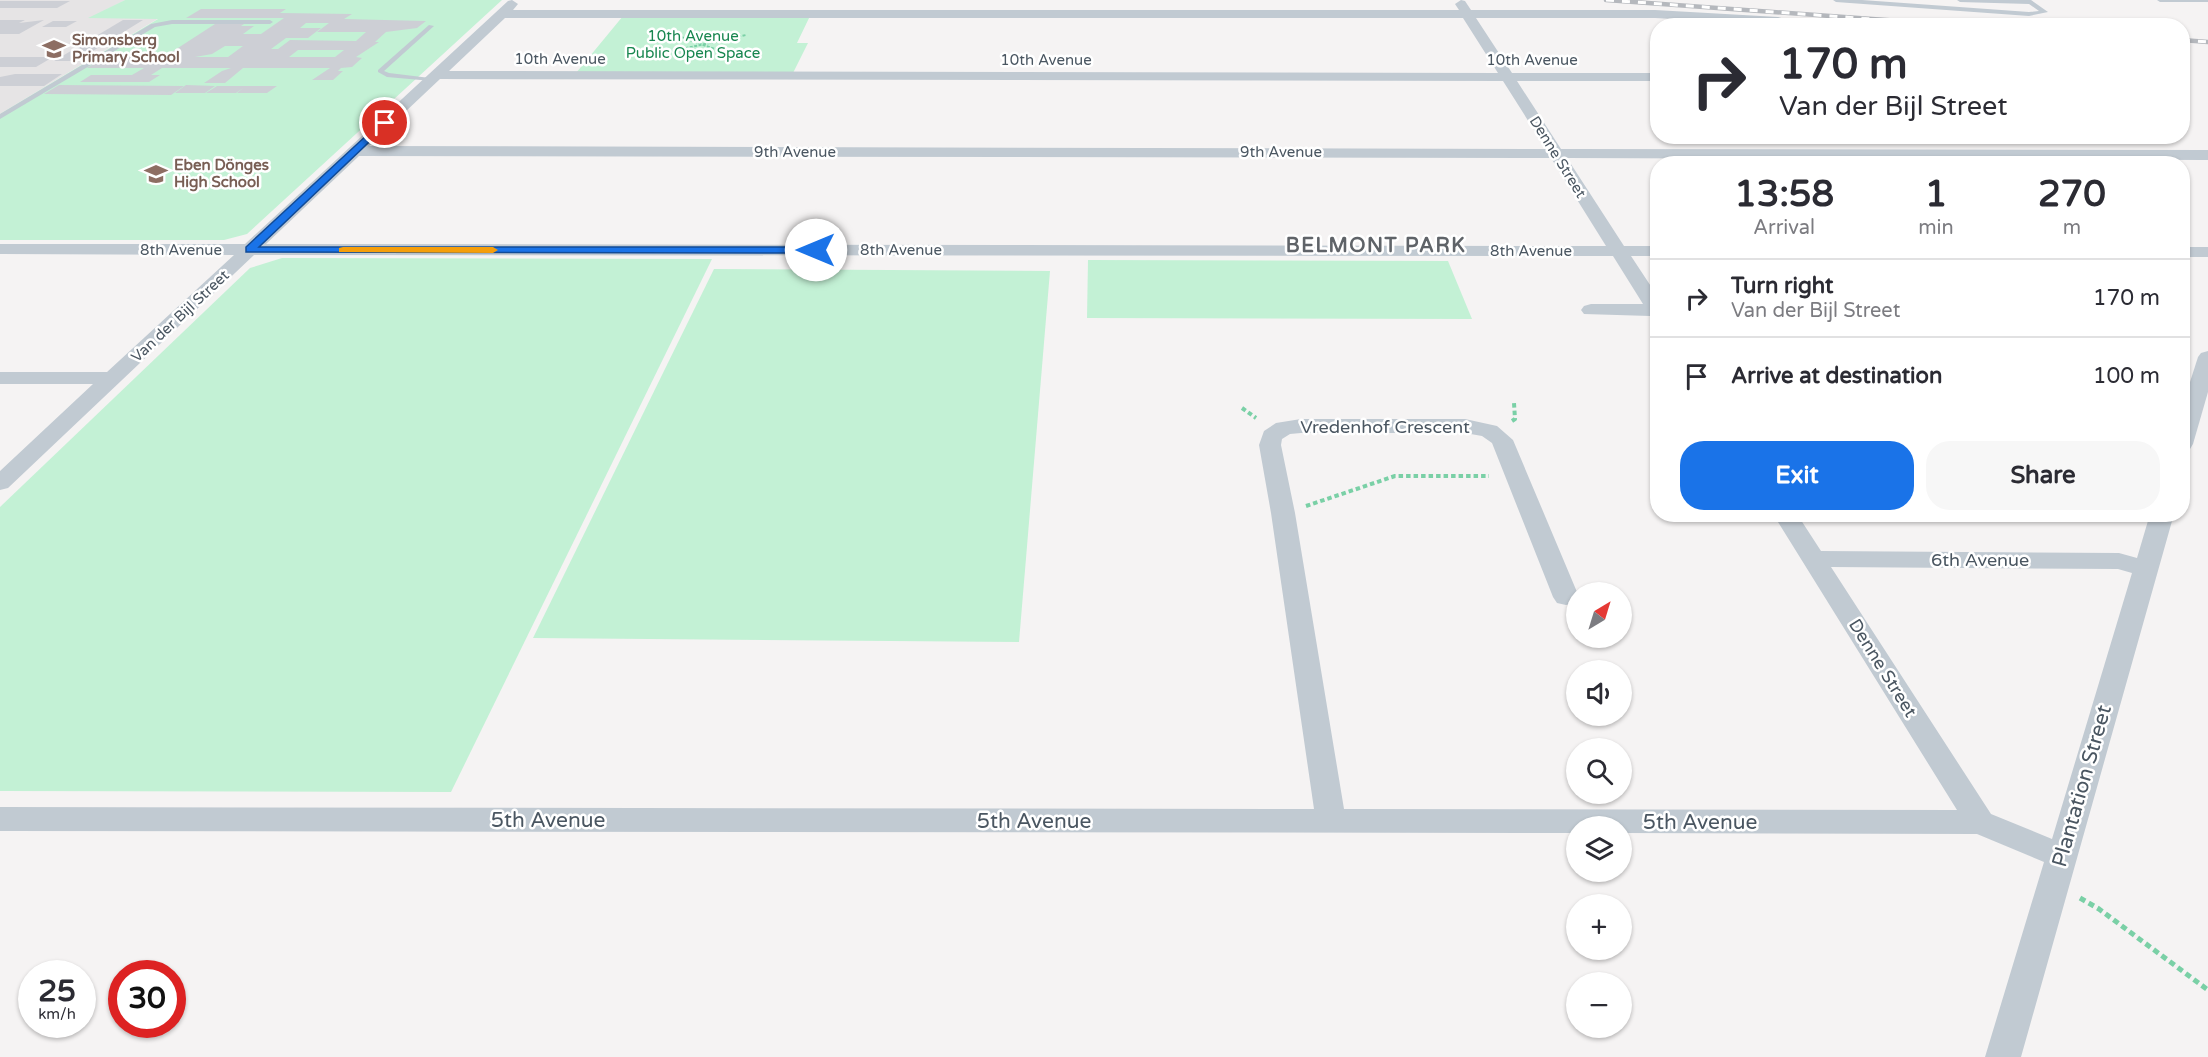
<!DOCTYPE html>
<html lang="en">
<head>
<meta charset="utf-8">
<style>
  body { margin:0; font-family:"Varela Round",sans-serif; background:#f7f7f7; color:#2b2b33; height:100vh; display:flex; flex-direction:column; font-size:22px; white-space:nowrap }
  * { box-sizing:border-box; margin:0 }
  p { font-size:20px; color:#7c7c81 }
  .icon { flex:none; width:33px; height:33px; fill:none; stroke:currentColor; stroke-width:2; stroke-linecap:round; stroke-linejoin:round }
  .map { position:relative; flex:1; overflow:hidden }
  .details { position:absolute; left:1650px; top:156px; width:540px; height:366px; display:flex; flex-direction:column; background:#fff; border-radius:24px; box-shadow:0 2px 4px #0004 }
  .details>* { flex:none }
  .hud { position:absolute; left:1650px; top:18px; width:540px; height:126px; border-radius:24px; box-shadow:0 2px 4px #0004; background:#fff; color:#2b2b33; overflow:hidden }
  .needle { width:39px; rotate:38deg }
  .fabs { position:absolute; left:1566px; top:582px; display:grid; gap:12px }
  .fabs a { display:grid; place-items:center; width:66px; height:66px; border-radius:50%; background:#fff; box-shadow:0 2px 4px #0004; font-size:30px }
  .speed { position:absolute; left:18px; top:960px; display:flex; gap:12px; font-size:30px; font-weight:700; text-align:center }
  .speed>* { display:grid; place-content:center; width:78px; height:78px; border-radius:50%; background:#fff; box-shadow:0 2px 4px #0004; line-height:1 }
  .speed small { font-size:15px; font-weight:400 }
  .speed .limit { border:9px solid #d22; background:#fff; color:#111 }
  .pin { position:absolute; display:grid; place-items:center; width:51px; height:51px; color:#fff; margin:-26px; border:3px solid #fff; border-radius:50%; box-shadow:0 2px 6px #0007 }
  .me { position:absolute; width:66px; margin:-33px; rotate:270deg; stroke-linejoin:round; filter:drop-shadow(0 0 4px #0008) }
  .turn { display:flex; align-items:center; gap:21px; height:126px; padding:0 30px; font-size:27px }
  .turn .icon { width:78px; height:78px; stroke-width:2.5 }
  .turn b { display:block; font-size:42px; line-height:51px }
  .eta { display:flex; justify-content:space-evenly; align-items:center; height:102px; text-align:center }
  .eta b { font-size:36px; font-weight:700; line-height:42px }
  .action { display:flex; gap:12px; margin-top:auto; padding:12px 30px }
  .action a { flex:1; height:69px; border-radius:24px; background:#1a73e8; color:#fff; font-size:24px; font-weight:700; line-height:69px; text-align:center }
  .action a+a { background:#f7f7f7; color:#2b2b33 }
  ul { padding:0; list-style:none }
  li { display:flex; align-items:center; gap:18px; height:78px; padding:0 30px; border-top:2px solid #e1e1e2 }
  li div { flex:1 }
  li b { display:block; font-size:22px }
  li em { font-style:normal }
  .map>svg:first-child { display:block }
</style>
</head>
<body>
<div class="map">
<svg width="2208" height="1057" viewBox="0 0 2208 1057">
  <rect width="100%" height="100%" fill="#f5f3f3"/>
  <path fill="#e6e4e5" d="M 0,0 L 125,0 L 90,18 L 159,18 L 0,114 Z"/>
  <g fill="#c3f1d5">
    <path d="M 125,0 L 502,0 L 247,234 L 224,240 L 0,240 L 0,114 L 158,19 L 88,18 Z"/>
    <path d="M 623,16 L 810,16 L 797,43 L 808,43 L 793,73 L 576,73 Z"/>
    <path d="M 282,258 L 712,259 L 451,792 L 0,791 L 0,507 L 250,268 Z"/>
    <path d="M 1088,260 L 1448,261 L 1472,319 L 1087,318 Z"/>
    <path d="M 714,269 L 1050,271 L 1019,642 L 533,638 Z"/>
  </g>
  <g fill="#cdcfd5" fill-rule="evenodd">
    <path d="M 0,1 L 70,1 L 57,8 L 0,8 Z"/>
    <path d="M 201,9 L 286,9 L 280,13 L 352,14 L 344,19 L 426,21 L 417,28 L 386,32 L 375,42 L 379,42 L 356,57 L 362,58 L 352,67 L 341,68 L 338,71 L 343,71 L 333,80 L 312,80 L 330,68 L 243,68 L 225,83 L 204,83 L 222,71 L 231,68 L 162,68 L 151,75 L 160,75 L 149,82 L 80,82 L 91,75 L 132,75 L 144,68 L 87,68 L 106,56 L 164,57 L 215,24 L 244,24 L 241,26 L 254,26 L 243,34 L 261,34 L 284,18 L 186,18 ZM 306,23 L 329,23 L 317,32 L 366,32 L 356,41 L 290,40 L 278,49 L 271,49 L 286,38 L 308,38 L 321,28 L 300,28 ZM 225,46 L 243,46 L 228,57 L 195,57 L 212,54 ZM 298,50 L 344,50 L 335,57 L 289,57 Z"/>
    <path d="M 0,20 L 25,20 L 19,23 L 44,20 L 19,34 L 0,34 Z"/>
    <path d="M 123,20 L 143,20 L 83,57 L 75,61 L 54,61 Z"/>
    <path d="M 53,21 L 77,21 L 66,27 L 42,27 Z"/>
    <path d="M 0,57 L 53,57 L 36,67 L 0,67 Z"/>
    <path d="M 15,74 L 62,74 L 44,86 L 0,86 L 0,77 Z"/>
    <path d="M 59,85 L 184,86 L 171,95 L 44,94 Z"/>
    <path d="M 186,85 L 215,86 L 205,93 L 175,93 Z"/>
    <path d="M 217,86 L 277,86 L 267,93 L 237,93 L 243,88 L 236,93 L 206,93 Z"/>
  </g>
  <g fill="none" stroke-linecap="round" stroke-linejoin="round">
    <g stroke="#7ad0a6" stroke-width="2" stroke-dasharray="3 1.5" stroke-linecap="butt">
      <path d="M 673,34 L 734,56"/>
      <path d="M 659,54 L 746,35"/>
    </g>
    <g stroke="#7ad0a6" stroke-width="4" stroke-dasharray="4.5 3" stroke-linecap="butt">
      <path d="M 1242,408 L 1256,418"/>
      <path d="M 1512,421 L 1515,419 L 1514,403"/>
      <path d="M 1306,506 L 1395,476 L 1489,476"/>
    </g>
    <path stroke="#7ad0a6" stroke-width="5" stroke-dasharray="6 4" stroke-linecap="butt" d="M 2080,898 L 2099,909 L 2208,990"/>
    <g fill="#c1cad2" fill-rule="evenodd">
      <path d="M 1833,0 L 1862,0 L 2029,12 L 2039,11 L 2029,4 L 1960,2 L 1957,0 L 2031,0 L 2048,12 L 2029,16 L 1836,2 Z"/>
      <path d="M 2157,0 L 2208,0 L 2208,2 L 2160,2 Z"/>
      <path d="M 172,20 L 270,20 L 273,22 L 270,24 L 172,24 L 155,27 L 0,119 L 0,114 L 151,24 Z"/>
      <path d="M 429,25 L 434,26 L 384,71 L 389,73 L 430,78 L 432,79 L 432,81 L 387,77 L 378,72 L 378,70 Z"/>
    </g>
    <g fill="#c1cad2" fill-rule="evenodd">
      <path d="M 512,0 L 518,4 L 513,10 L 1459,10 L 1455,4 L 1461,0 L 1465,1 L 1471,10 L 1655,10 L 1778,17 L 1807,26 L 1655,18 L 1476,18 L 1512,73 L 1658,73 L 1658,81 L 1517,81 L 1561,149 L 2208,150 L 2208,160 L 1567,158 L 1624,246 L 1658,246 L 1658,256 L 1631,256 L 1658,297 L 1658,319 L 1650,316 L 1584,314 L 1581,310 L 1584,306 L 1591,304 L 1643,304 L 1613,256 L 254,255 L 8,488 L 0,490 L 0,471 L 93,384 L 0,384 L 0,372 L 107,372 L 234,255 L 0,254 L 0,244 L 245,244 L 508,1 ZM 505,18 L 1463,18 L 1498,73 L 449,71 ZM 440,79 L 1503,81 L 1546,149 L 369,146 ZM 359,156 L 1551,158 L 1606,246 L 266,244 Z"/>
      <rect x="2182" y="247" width="26" height="10"/>
      <path d="M 2208,351 L 2208,392 L 2193,444 L 2190,449 L 2182,451 L 2182,407 L 2198,357 L 2201,353 Z"/>
      <path d="M 1301,419 L 1465,419 L 1497,426 L 1513,440 L 1577,592 L 1575,603 L 1566,605 L 1557,603 L 1553,597 L 1492,443 L 1482,436 L 1465,433 L 1301,433 L 1290,434 L 1282,439 L 1281,445 L 1295,513 L 1344,809 L 1957,810 L 1773,514 L 1797,514 L 1821,551 L 2119,553 L 2137,558 L 2150,514 L 2174,514 L 2021,1057 L 1985,1057 L 2044,862 L 1977,834 L 1622,833 L 1622,826 L 1576,826 L 1576,833 L 0,831 L 0,807 L 1314,809 L 1271,513 L 1259,445 L 1264,431 L 1276,423 ZM 1831,567 L 2118,569 L 2132,573 L 2052,839 L 1991,814 Z"/>
    </g>
    <g stroke="#b5b8bd" stroke-width="4.5">
      <g id="rail">
        <path d="M 1606,0 L 1970,26"/>
        <path d="M 1963,22 L 2007,26"/>
        <path d="M 2182,40 L 2208,42"/>
      </g>
    </g>
    <use href="#rail" stroke="#fff" stroke-width="3" stroke-dasharray="8" stroke-linecap="butt"/>
  </g>
  <path fill="#1a73e8" stroke="#114b97" stroke-width="1.5" d="M 382,121 L 389,123 L 259,247 L 816,247 L 821,250 L 816,253 L 246,252 L 246,247 Z"/>
  <path fill="#f59e0b" d="M 343,247 L 493,247 L 498,250 L 493,253 L 339,252 L 339,248 Z"/>
  <defs>
    <g id="school-bare" transform="scale(1.8)"><path d="M0-5L7-2L0 1L-7-2ZM-4 1L0 2.5L4 1V4Q0 6-4 4Z" fill="#8d6e63" stroke="#fff" stroke-width="2.5" paint-order="stroke"/></g>
  </defs>
  <g fill-rule="evenodd">
    <use href="#school-bare" x="54" y="49"/>
    <use href="#school-bare" x="156" y="174"/>
  </g>
  <g text-anchor="middle" dominant-baseline="central" stroke-width="5" stroke-linejoin="round" paint-order="stroke">
    <g font-size="15" fill="#17864f" stroke="#fff">
      <text x="693" y="36">10th Avenue<tspan x="693" dy="17">Public Open Space</tspan></text>
    </g>
    <g font-size="15" font-weight="bold" fill="#785e54" stroke="#fff" text-anchor="start">
      <text x="72" y="40">Simonsberg<tspan x="72" dy="17">Primary School</tspan></text>
      <text x="174" y="165">Eben Dönges<tspan x="174" dy="17">High School</tspan></text>
    </g>
    <g font-size="15" fill="#4a5661" stroke="#fff">
      <text x="560" y="59">10th Avenue</text>
      <text x="1046" y="60">10th Avenue</text>
      <text x="1532" y="60">10th Avenue</text>
      <text x="795" y="152">9th Avenue</text>
      <text x="1281" y="152">9th Avenue</text>
      <text transform="translate(1558 157) rotate(58)">Denne Street</text>
      <text x="181" y="250">8th Avenue</text>
      <text x="901" y="250">8th Avenue</text>
      <text x="1531" y="251">8th Avenue</text>
      <text transform="translate(180 316) rotate(-43)">Van der Bijl Street</text>
    </g>
    <g font-size="18" fill="#4a5661" stroke="#fff">
      <text x="1385" y="427">Vredenhof Crescent</text>
      <text x="1980" y="560">6th Avenue</text>
      <text transform="translate(1883 668) rotate(58)">Denne Street</text>
    </g>
    <g font-size="20" font-weight="bold" letter-spacing="1.5" fill="#5f6368" stroke="#fff">
      <text x="1376" y="246">BELMONT PARK</text>
    </g>
    <g font-size="21" fill="#4a5661" stroke="#fff">
      <text transform="translate(2082 786) rotate(-74)">Plantation Street</text>
      <text x="548" y="820">5th Avenue</text>
      <text x="1034" y="821">5th Avenue</text>
      <text x="1700" y="822">5th Avenue</text>
    </g>
  </g>
</svg>
<div class="fabs">
<a><svg class="needle" viewBox="-14 -14 28 28"><path d="M0-13l5 13h-10z" fill="#e53935"/><path d="M0 13l5-13h-10z" fill="#7c7c81"/></svg></a>
<a><svg class="icon" aria-label="sound" viewBox="0 0 24 24"><path d="M4 9h4l5-4v14l-5-4H4zM17 9q2 3 0 6"/></svg></a>
<a><svg class="icon" aria-label="search" viewBox="0 0 24 24"><circle cx="10" cy="10" r="6"/><path d="M15 15l6 6"/></svg></a>
<a><svg class="icon" aria-label="layers" viewBox="0 0 24 24"><path d="M12 4l9 5-9 5-9-5zM3 14l9 5 9-5"/></svg></a>
<a>+</a>
<a>−</a>
</div>
<div class="speed"><div>25<small>km/h</small></div><div class="limit">30</div></div>
<div class="pin" style="left:385px;top:123px;background:#d93025"><svg class="icon" aria-label="arrive" viewBox="0 0 24 24"><path d="M6 21V4h12l-3 4 3 4H6"/></svg></div>
<svg class="me" style="left:816px;top:250px" viewBox="-20 -20 40 40"><circle r="19" fill="#fff"/><path d="M0-13L10 11 0 6-10 11z" fill="#1a73e8"/></svg>
<div class="hud">
<div class="turn"><svg class="icon" aria-label="right" viewBox="0 0 24 24"><path d="M7 20v-9h11M14 6l5 5-5 5"/></svg><div><b>170 m</b>Van der Bijl Street</div></div>
</div>
<section class="details">
<div class="eta">
<div><b>13:58</b><p>Arrival</p></div>
<div><b>1</b><p>min</p></div>
<div><b>270</b><p>m</p></div>
</div>
<ul>
<li><svg class="icon" aria-label="right" viewBox="0 0 24 24"><path d="M7 20v-9h11M14 6l5 5-5 5"/></svg><div><b>Turn right</b><p>Van der Bijl Street</p></div><em>170 m</em></li>
<li><svg class="icon" aria-label="arrive" viewBox="0 0 24 24"><path d="M6 21V4h12l-3 4 3 4H6"/></svg><div><b>Arrive at destination</b></div><em>100 m</em></li>
</ul>
<div class="action"><a>Exit</a><a>Share</a></div>
</section>
</div>
</body>
</html>
